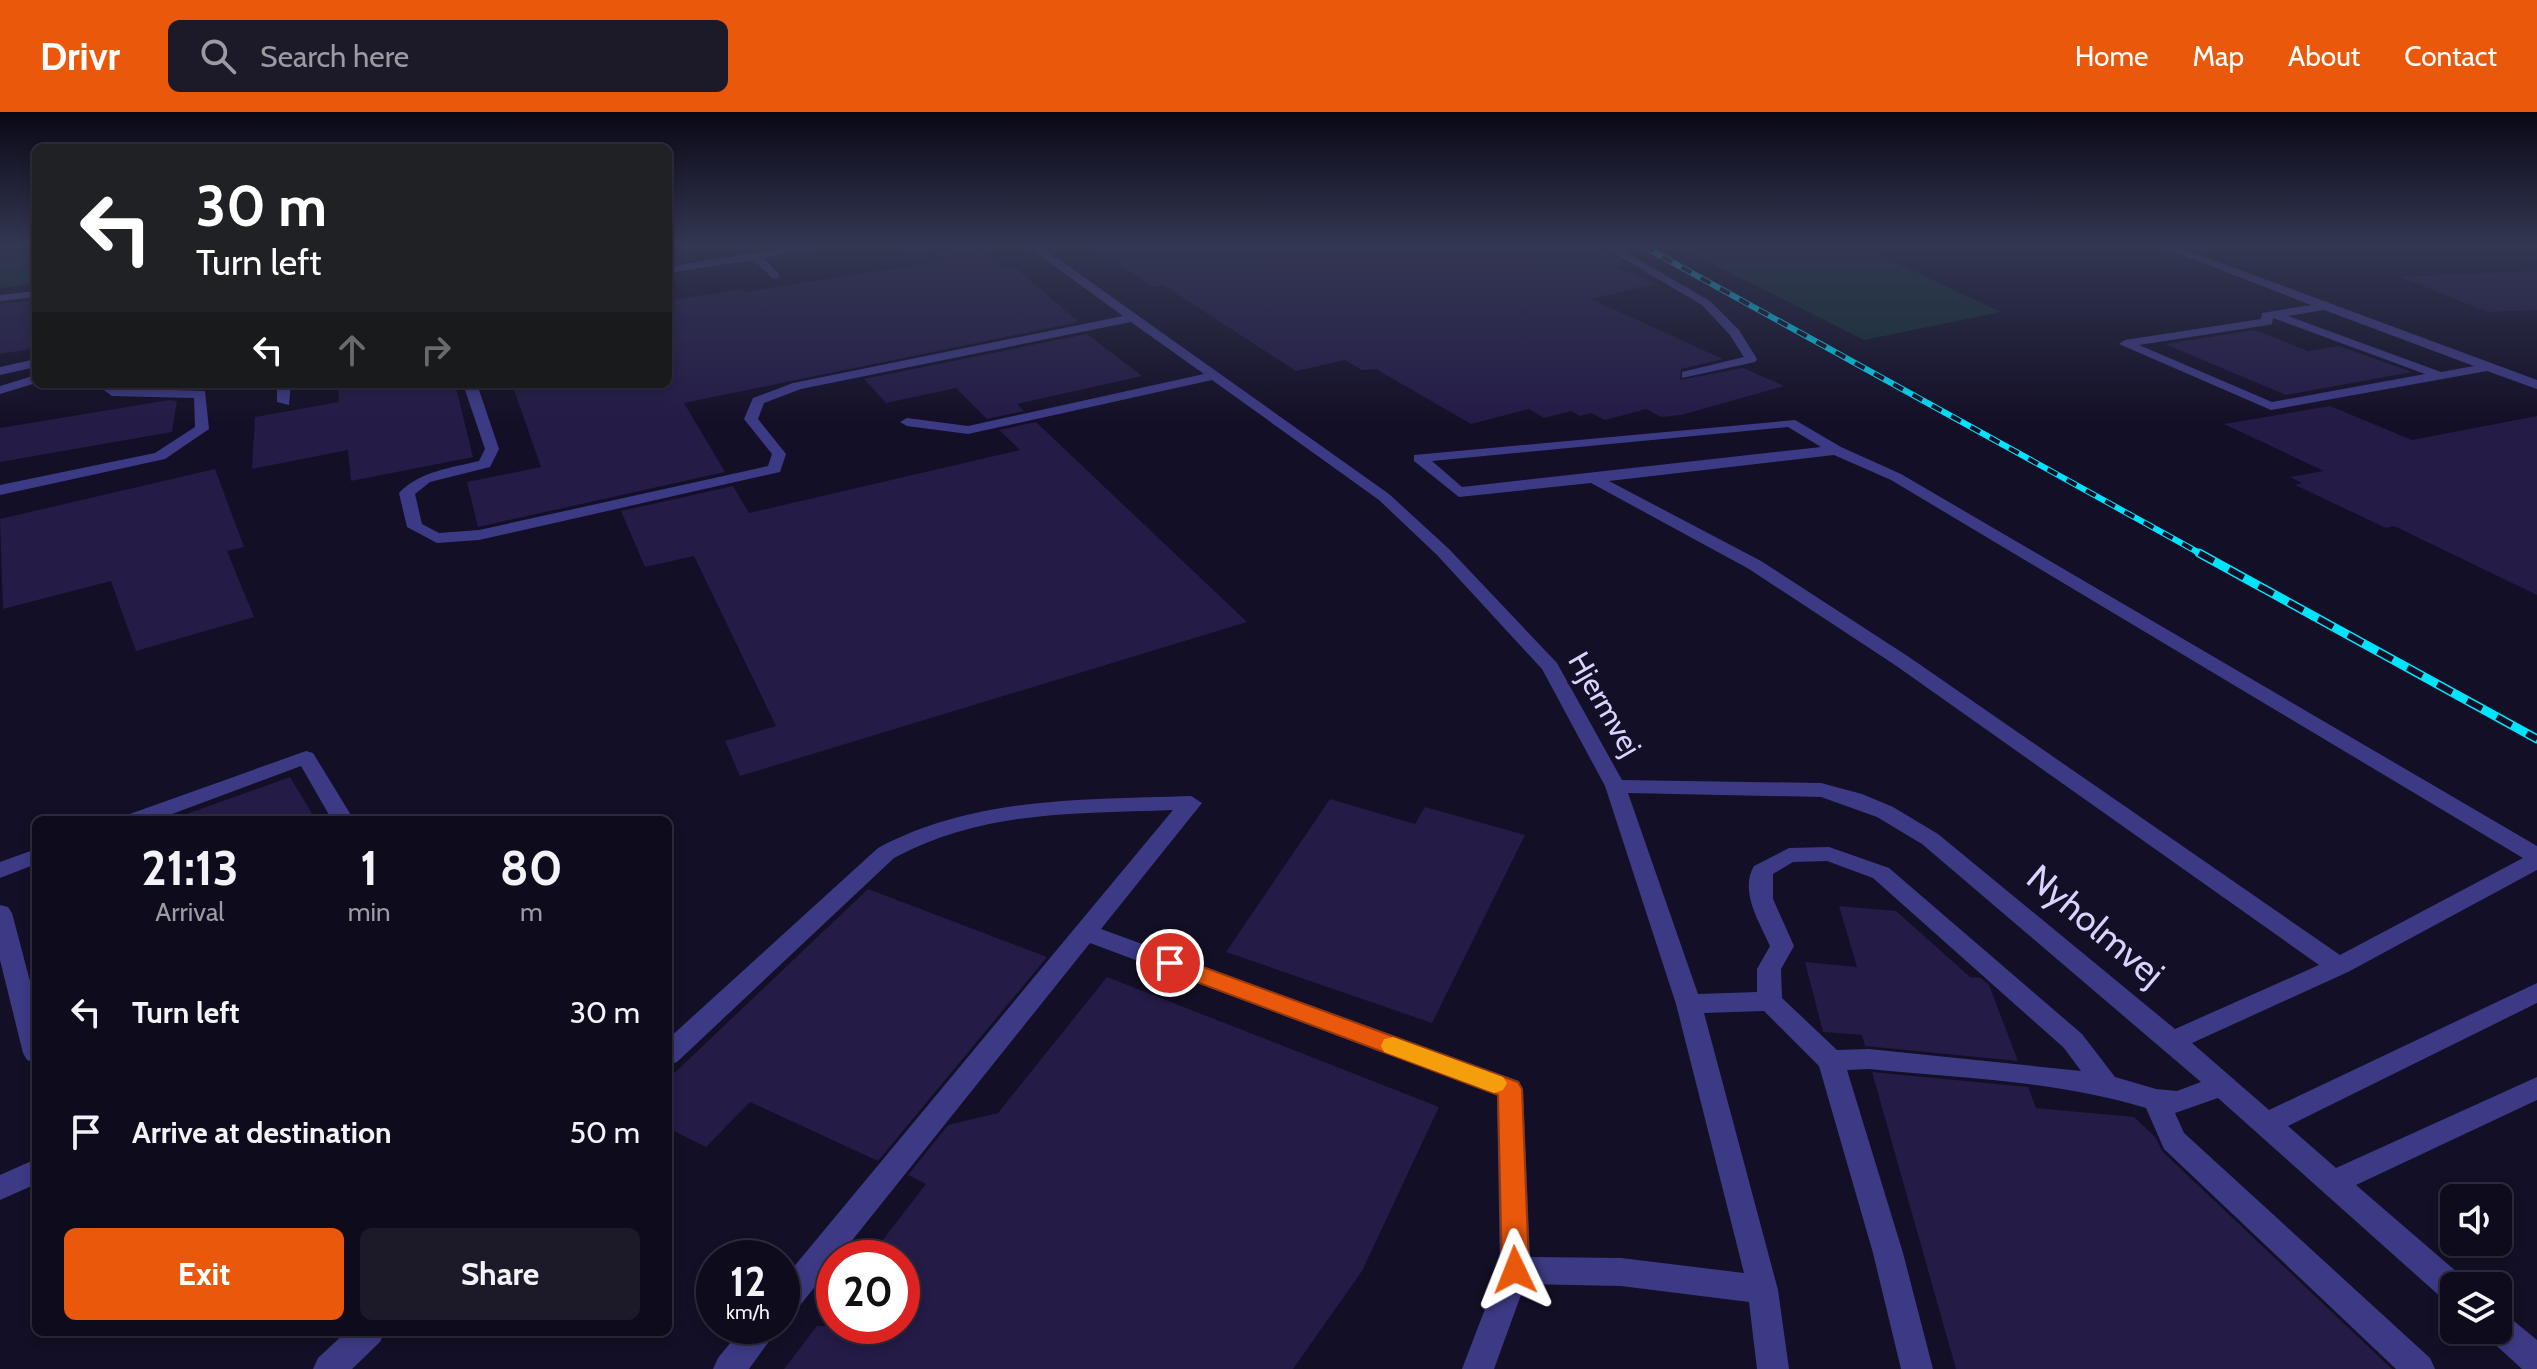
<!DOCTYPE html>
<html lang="en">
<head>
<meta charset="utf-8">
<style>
  body { margin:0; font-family:Cabin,sans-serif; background:#1c1929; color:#f1f3f6; height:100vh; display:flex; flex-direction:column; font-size:30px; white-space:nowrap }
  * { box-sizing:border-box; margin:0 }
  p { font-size:26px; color:#9b9ba3 }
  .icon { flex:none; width:44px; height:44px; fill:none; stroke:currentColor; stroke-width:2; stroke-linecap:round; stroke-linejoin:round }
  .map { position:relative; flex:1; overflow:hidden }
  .sheet { position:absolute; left:32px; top:704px; width:640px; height:520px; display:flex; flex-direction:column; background:#0e0b1c; border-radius:12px; box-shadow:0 4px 12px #0003,0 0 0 2px #2e2b3b }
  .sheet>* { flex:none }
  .hud { position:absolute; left:32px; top:32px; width:640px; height:244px; border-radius:12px; box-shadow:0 4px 12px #0003,0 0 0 2px #2e2b3b; background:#202124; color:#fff; overflow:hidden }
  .buttons { position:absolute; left:2440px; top:1072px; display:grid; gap:16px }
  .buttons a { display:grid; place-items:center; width:72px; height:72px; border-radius:12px; background:#0e0b1c; box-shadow:0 4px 12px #0003,0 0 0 2px #2e2b3b; font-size:40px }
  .speed { position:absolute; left:696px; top:1128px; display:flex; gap:16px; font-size:40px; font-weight:700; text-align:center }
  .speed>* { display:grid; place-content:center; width:104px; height:104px; border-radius:50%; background:#0e0b1c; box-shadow:0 4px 12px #0003,0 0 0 2px #2e2b3b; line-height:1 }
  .speed small { font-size:20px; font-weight:400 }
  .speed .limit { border:12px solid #d22; background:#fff; color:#111 }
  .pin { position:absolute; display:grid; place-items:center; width:68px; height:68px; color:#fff; margin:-34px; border:4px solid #fff; border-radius:50%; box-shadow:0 2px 8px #0007 }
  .me { position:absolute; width:88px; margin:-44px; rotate:358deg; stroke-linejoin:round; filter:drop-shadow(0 0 6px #0008) }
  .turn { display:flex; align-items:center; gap:28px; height:168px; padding:0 32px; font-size:36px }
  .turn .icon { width:104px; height:104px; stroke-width:2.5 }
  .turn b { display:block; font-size:56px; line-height:68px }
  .lanes { display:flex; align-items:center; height:76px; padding:0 32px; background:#0003; justify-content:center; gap:40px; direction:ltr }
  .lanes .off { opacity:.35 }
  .eta { display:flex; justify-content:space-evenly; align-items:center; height:136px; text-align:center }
  .eta b { font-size:48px; font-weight:700; line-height:56px }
  .cta { display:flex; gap:16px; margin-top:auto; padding:16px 32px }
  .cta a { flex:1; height:92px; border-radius:12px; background:#ea580c; color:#fff; font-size:32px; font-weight:700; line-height:92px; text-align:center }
  .cta a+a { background:#1c1929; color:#f1f3f6 }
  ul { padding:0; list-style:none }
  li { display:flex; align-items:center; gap:24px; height:120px; padding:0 32px }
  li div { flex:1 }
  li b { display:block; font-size:30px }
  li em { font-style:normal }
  header { display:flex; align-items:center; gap:48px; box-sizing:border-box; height:112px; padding:0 40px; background:#ea580c; color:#fff }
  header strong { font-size:38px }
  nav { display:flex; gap:44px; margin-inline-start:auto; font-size:28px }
  .search { width:560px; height:72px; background:#1c1929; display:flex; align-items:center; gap:20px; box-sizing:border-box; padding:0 28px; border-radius:12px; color:#9b9ba3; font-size:30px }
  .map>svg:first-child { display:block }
</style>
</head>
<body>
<header>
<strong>Drivr</strong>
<div class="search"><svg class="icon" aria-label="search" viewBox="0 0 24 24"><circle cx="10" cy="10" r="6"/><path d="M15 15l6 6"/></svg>Search here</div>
<nav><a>Home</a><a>Map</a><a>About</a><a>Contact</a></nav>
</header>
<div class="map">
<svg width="2537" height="1257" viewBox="0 0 2537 1257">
  <rect width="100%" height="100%" fill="#130f26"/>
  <g fill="#12302f">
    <path d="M 0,134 L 36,134 L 36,171 L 0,176 Z"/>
    <path d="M 1861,135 L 2001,200 L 1864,228 L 1677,134 Z"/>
  </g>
  <g fill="#241b47">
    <path d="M 972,134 L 1003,156 L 1013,154 L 1079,210 L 684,291 L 725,360 L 478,415 L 467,370 L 541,355 L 512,272 L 668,272 L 668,189 L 741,177 L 744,180 L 945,149 L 935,141 Z"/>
    <path d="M 1092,134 L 1599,134 L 1627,152 L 1614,155 L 1656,172 L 1591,187 L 1723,247 L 1681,257 L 1680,268 L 1743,256 L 1784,274 L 1681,303 L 1661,305 L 1646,297 L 1605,308 L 1591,301 L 1580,304 L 1571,299 L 1544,306 L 1529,297 L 1471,312 L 1376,257 L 1362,258 L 1345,248 L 1296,259 L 1163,173 L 1153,175 Z"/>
    <path d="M 2537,159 L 2537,198 L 2487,200 L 2401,165 Z"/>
    <path d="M 36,188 L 36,236 L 0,242 L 0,192 Z"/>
    <path d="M 2255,218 L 2308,239 L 2339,234 L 2412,260 L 2286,283 L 2165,232 Z"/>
    <path d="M 1087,222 L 1142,264 L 1017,292 L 1024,299 L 987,307 L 956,276 L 886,291 L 864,267 Z"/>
    <path d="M 338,272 L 455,272 L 473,345 L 351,369 L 348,338 L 252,357 L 255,305 L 339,290 Z"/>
    <path d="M 169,288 L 177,289 L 172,320 L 0,350 L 0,316 Z"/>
    <path d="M 2330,294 L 2412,328 L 2537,304 L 2537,483 L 2394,414 L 2386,416 L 2295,373 L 2302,371 L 2290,365 L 2324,359 L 2224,312 Z"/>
    <path d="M 1036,310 L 1247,510 L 740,664 L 725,629 L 776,614 L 694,444 L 645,455 L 621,399 L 733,374 L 749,401 L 1020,338 L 999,318 Z"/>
    <path d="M 215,357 L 244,435 L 227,439 L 254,505 L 136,539 L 111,469 L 3,497 L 0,407 Z"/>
    <path d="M 290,665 L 316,708 L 182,708 L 181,704 Z"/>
    <path d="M 1330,687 L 1415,712 L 1425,695 L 1525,723 L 1432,911 L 1226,840 Z"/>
    <path d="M 868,777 L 1047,845 L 878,1049 L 750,990 L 706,1035 L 668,1016 L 668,967 Z"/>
    <path d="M 1839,794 L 1896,799 L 1970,865 L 1981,866 L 1989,873 L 2018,949 L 1865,934 L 1862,923 L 1823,920 L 1805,850 L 1857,855 Z"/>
    <path d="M 1107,865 L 1439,995 L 1362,1159 L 1293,1257 L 784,1257 L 817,1214 L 902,1214 L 902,1146 L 869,1146 L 926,1072 L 908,1063 L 948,1013 L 998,1001 Z"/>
    <path d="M 1872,960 L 2028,975 L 2036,996 L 2134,1005 L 2156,1026 L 2162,1039 L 2392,1257 L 1956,1257 Z"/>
  </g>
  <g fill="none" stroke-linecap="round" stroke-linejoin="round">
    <g fill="#3d3a85" fill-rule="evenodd">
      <path d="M 668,134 L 674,134 L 668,138 Z"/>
      <path d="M 795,134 L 823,134 L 764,146 L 780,164 L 774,167 L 753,148 L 668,161 L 668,155 Z"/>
      <path d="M 905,134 L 917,134 L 921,139 L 912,141 Z"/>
      <path d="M 1027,134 L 1040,134 L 1389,382 L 1449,437 L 1557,551 L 1622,668 L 1821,671 L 1862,682 L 1893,695 L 1938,722 L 2175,917 L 2319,853 L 1895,553 L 1749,457 L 1591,371 L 1459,385 L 1414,349 L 1414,343 L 1795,308 L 1841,335 L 1901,362 L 2537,734 L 2537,758 L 2348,860 L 2192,931 L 2269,998 L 2537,871 L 2537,891 L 2288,1014 L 2336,1056 L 2537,965 L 2537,988 L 2356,1073 L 2465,1167 L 2468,1174 L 2454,1174 L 2454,1191 L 2443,1187 L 2218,986 L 2175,1001 L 2184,1021 L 2430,1246 L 2435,1257 L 2396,1257 L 2164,1037 L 2146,996 C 2057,969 1961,966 1869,957 L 1847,958 L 1903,1141 L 1933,1257 L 1901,1257 L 1873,1141 L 1819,954 L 1764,899 L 1704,901 L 1778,1178 L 1789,1257 L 1757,1257 L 1749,1190 L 1621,1174 L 1525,1172 L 1494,1257 L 1462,1257 L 1500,1158 L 1497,983 L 1090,831 L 838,1146 L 834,1146 L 834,1151 L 793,1202 L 782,1206 L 782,1169 L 1173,698 C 1074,702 984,698 894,746 L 677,950 L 668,953 L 668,927 L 878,736 C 976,684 1083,688 1191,684 L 1202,691 L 1101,817 L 1519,969 L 1523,977 L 1530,1145 L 1621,1146 L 1744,1161 L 1676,892 L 1605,674 L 1542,557 L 1437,443 L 1379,388 L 1212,268 L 968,322 L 907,314 L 900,310 L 907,306 L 968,314 L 1204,262 L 1131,210 L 801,277 L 764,291 L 758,307 L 786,342 L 780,360 L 479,428 L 437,431 L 407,415 L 399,381 C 420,359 451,356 479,349 L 485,337 L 463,272 L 477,272 L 499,337 L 490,355 L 430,370 L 415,382 L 422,412 L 439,421 L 479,418 L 768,354 L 772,342 L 744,307 L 753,286 L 793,271 L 1123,204 ZM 1788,315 L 1821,335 L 1462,375 L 1432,349 ZM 1834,343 L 1891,368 L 2523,746 L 2340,843 L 1909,545 L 1761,449 L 1609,369 ZM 1628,681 L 1821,685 L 1877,705 L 1922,732 L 2201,970 L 2177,979 L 2156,977 L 2115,965 L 2082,922 L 1889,756 L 1829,735 L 1789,736 L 1754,754 C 1739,779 1760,811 1770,834 L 1757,857 L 1757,880 L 1698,882 ZM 1827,749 L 1873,766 L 2064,936 L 2081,959 L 1869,937 L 1837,938 L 1782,886 L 1781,857 L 1794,834 L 1773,787 L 1773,762 L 1793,750 Z"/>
      <path d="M 1602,134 L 1615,134 L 1710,189 L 1739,218 L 1757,247 L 1755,250 L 1682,266 L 1682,260 L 1744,245 L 1730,223 L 1702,193 Z"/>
      <path d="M 2159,134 L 2175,134 L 2537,268 L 2537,277 L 2487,259 L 2271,298 L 2119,232 L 2125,228 L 2261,207 L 2262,201 L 2311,193 ZM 2324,198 L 2474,254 L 2441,260 L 2288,204 ZM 2273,206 L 2425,262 L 2272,290 L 2139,233 L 2268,213 L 2272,212 Z"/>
      <path d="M 36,179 L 36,185 L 0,189 L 0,183 Z"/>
      <path d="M 36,247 L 36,255 L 0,263 L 0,255 Z"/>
      <path d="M 36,263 L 36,271 L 0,282 L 0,274 Z"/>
      <path d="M 96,272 L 111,272 L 115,276 L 205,279 L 209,317 L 165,347 L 0,383 L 0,373 L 155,341 L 195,315 L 194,286 L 112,284 Z"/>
      <path d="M 277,272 L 291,272 L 289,293 L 277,290 Z"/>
      <path d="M 306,639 L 313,641 L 354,708 L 332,708 L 301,654 L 156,708 L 124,708 L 127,703 Z"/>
      <path d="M 36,737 L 36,752 L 0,766 L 0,750 Z"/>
      <path d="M 0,793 L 8,795 L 12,801 L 36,892 L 36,951 L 27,948 L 23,941 L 0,848 Z"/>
      <path d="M 36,1047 L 36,1072 L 0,1088 L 0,1063 Z"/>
      <path d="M 2498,1200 L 2509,1205 L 2537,1228 L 2537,1257 L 2522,1257 L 2487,1225 L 2484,1218 L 2498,1218 Z"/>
      <path d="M 744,1214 L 780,1214 L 749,1257 L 713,1257 L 718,1246 Z"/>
      <path d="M 346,1220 L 385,1220 L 380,1230 L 352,1257 L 313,1257 L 318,1246 Z"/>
    </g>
    <g stroke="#00e5ff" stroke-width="6">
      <path id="rail-far1" d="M 1643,134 L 2203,443"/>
    </g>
    <g stroke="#00e5ff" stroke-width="9">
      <path id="rail" d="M 2199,441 L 2537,627"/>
    </g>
    <use href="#rail-far1" stroke="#130f26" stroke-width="4" stroke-dasharray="11" stroke-linecap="butt"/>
    <use href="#rail" stroke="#130f26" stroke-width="6" stroke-dasharray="17" stroke-linecap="butt"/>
  </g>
  <linearGradient id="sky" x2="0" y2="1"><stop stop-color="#0a0815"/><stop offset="0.43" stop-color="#333752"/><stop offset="1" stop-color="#333752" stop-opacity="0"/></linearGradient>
  <rect width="2537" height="310" fill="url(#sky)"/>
  <path fill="#ea580c" stroke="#983908" stroke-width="2" d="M 1170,843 L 1518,970 L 1522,977 L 1529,1158 L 1525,1167 L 1515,1171 L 1506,1167 L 1502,1158 L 1498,983 L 1162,857 L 1159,851 L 1162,846 Z"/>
  <path fill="#f59e0b" d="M 1393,925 L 1503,965 L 1507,971 L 1503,978 L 1494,981 L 1384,940 L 1381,934 L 1384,927 Z"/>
  <g text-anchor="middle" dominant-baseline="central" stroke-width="8" stroke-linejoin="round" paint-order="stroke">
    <g font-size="30" fill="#d9d4ff" stroke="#130f26">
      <text transform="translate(1605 592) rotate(60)">Hjermvej</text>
    </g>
    <g font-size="36" fill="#d9d4ff" stroke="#130f26">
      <text transform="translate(2096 813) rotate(40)">Nyholmvej</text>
    </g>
  </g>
</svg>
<div class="buttons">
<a><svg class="icon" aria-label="sound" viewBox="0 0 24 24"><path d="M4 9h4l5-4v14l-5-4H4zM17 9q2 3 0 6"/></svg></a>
<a><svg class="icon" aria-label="layers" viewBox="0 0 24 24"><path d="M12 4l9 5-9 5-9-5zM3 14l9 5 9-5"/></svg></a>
</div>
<div class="speed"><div>12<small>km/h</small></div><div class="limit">20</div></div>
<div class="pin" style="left:1170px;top:851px;background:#d93025"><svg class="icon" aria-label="arrive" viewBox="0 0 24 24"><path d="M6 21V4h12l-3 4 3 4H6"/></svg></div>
<svg class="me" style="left:1515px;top:1158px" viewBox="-20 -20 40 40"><path d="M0-17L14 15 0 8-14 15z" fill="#ea580c" stroke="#fff" stroke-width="4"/></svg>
<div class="hud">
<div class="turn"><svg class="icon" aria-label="left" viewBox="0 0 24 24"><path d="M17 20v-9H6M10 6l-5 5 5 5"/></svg><div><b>30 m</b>Turn left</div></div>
<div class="lanes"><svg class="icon" aria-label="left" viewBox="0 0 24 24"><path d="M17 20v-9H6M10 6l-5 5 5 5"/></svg><svg class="icon off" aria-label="ahead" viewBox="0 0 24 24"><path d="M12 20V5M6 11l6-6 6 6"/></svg><svg class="icon off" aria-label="right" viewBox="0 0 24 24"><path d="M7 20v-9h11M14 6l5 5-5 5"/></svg></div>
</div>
<section class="sheet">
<div class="eta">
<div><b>21:13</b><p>Arrival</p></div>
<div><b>1</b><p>min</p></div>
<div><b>80</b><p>m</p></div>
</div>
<ul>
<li><svg class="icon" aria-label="left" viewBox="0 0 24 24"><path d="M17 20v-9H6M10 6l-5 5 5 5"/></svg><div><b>Turn left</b></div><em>30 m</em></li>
<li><svg class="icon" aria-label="arrive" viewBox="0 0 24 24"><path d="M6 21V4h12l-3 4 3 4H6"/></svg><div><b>Arrive at destination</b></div><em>50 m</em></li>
</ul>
<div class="cta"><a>Exit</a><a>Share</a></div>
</section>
</div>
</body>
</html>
